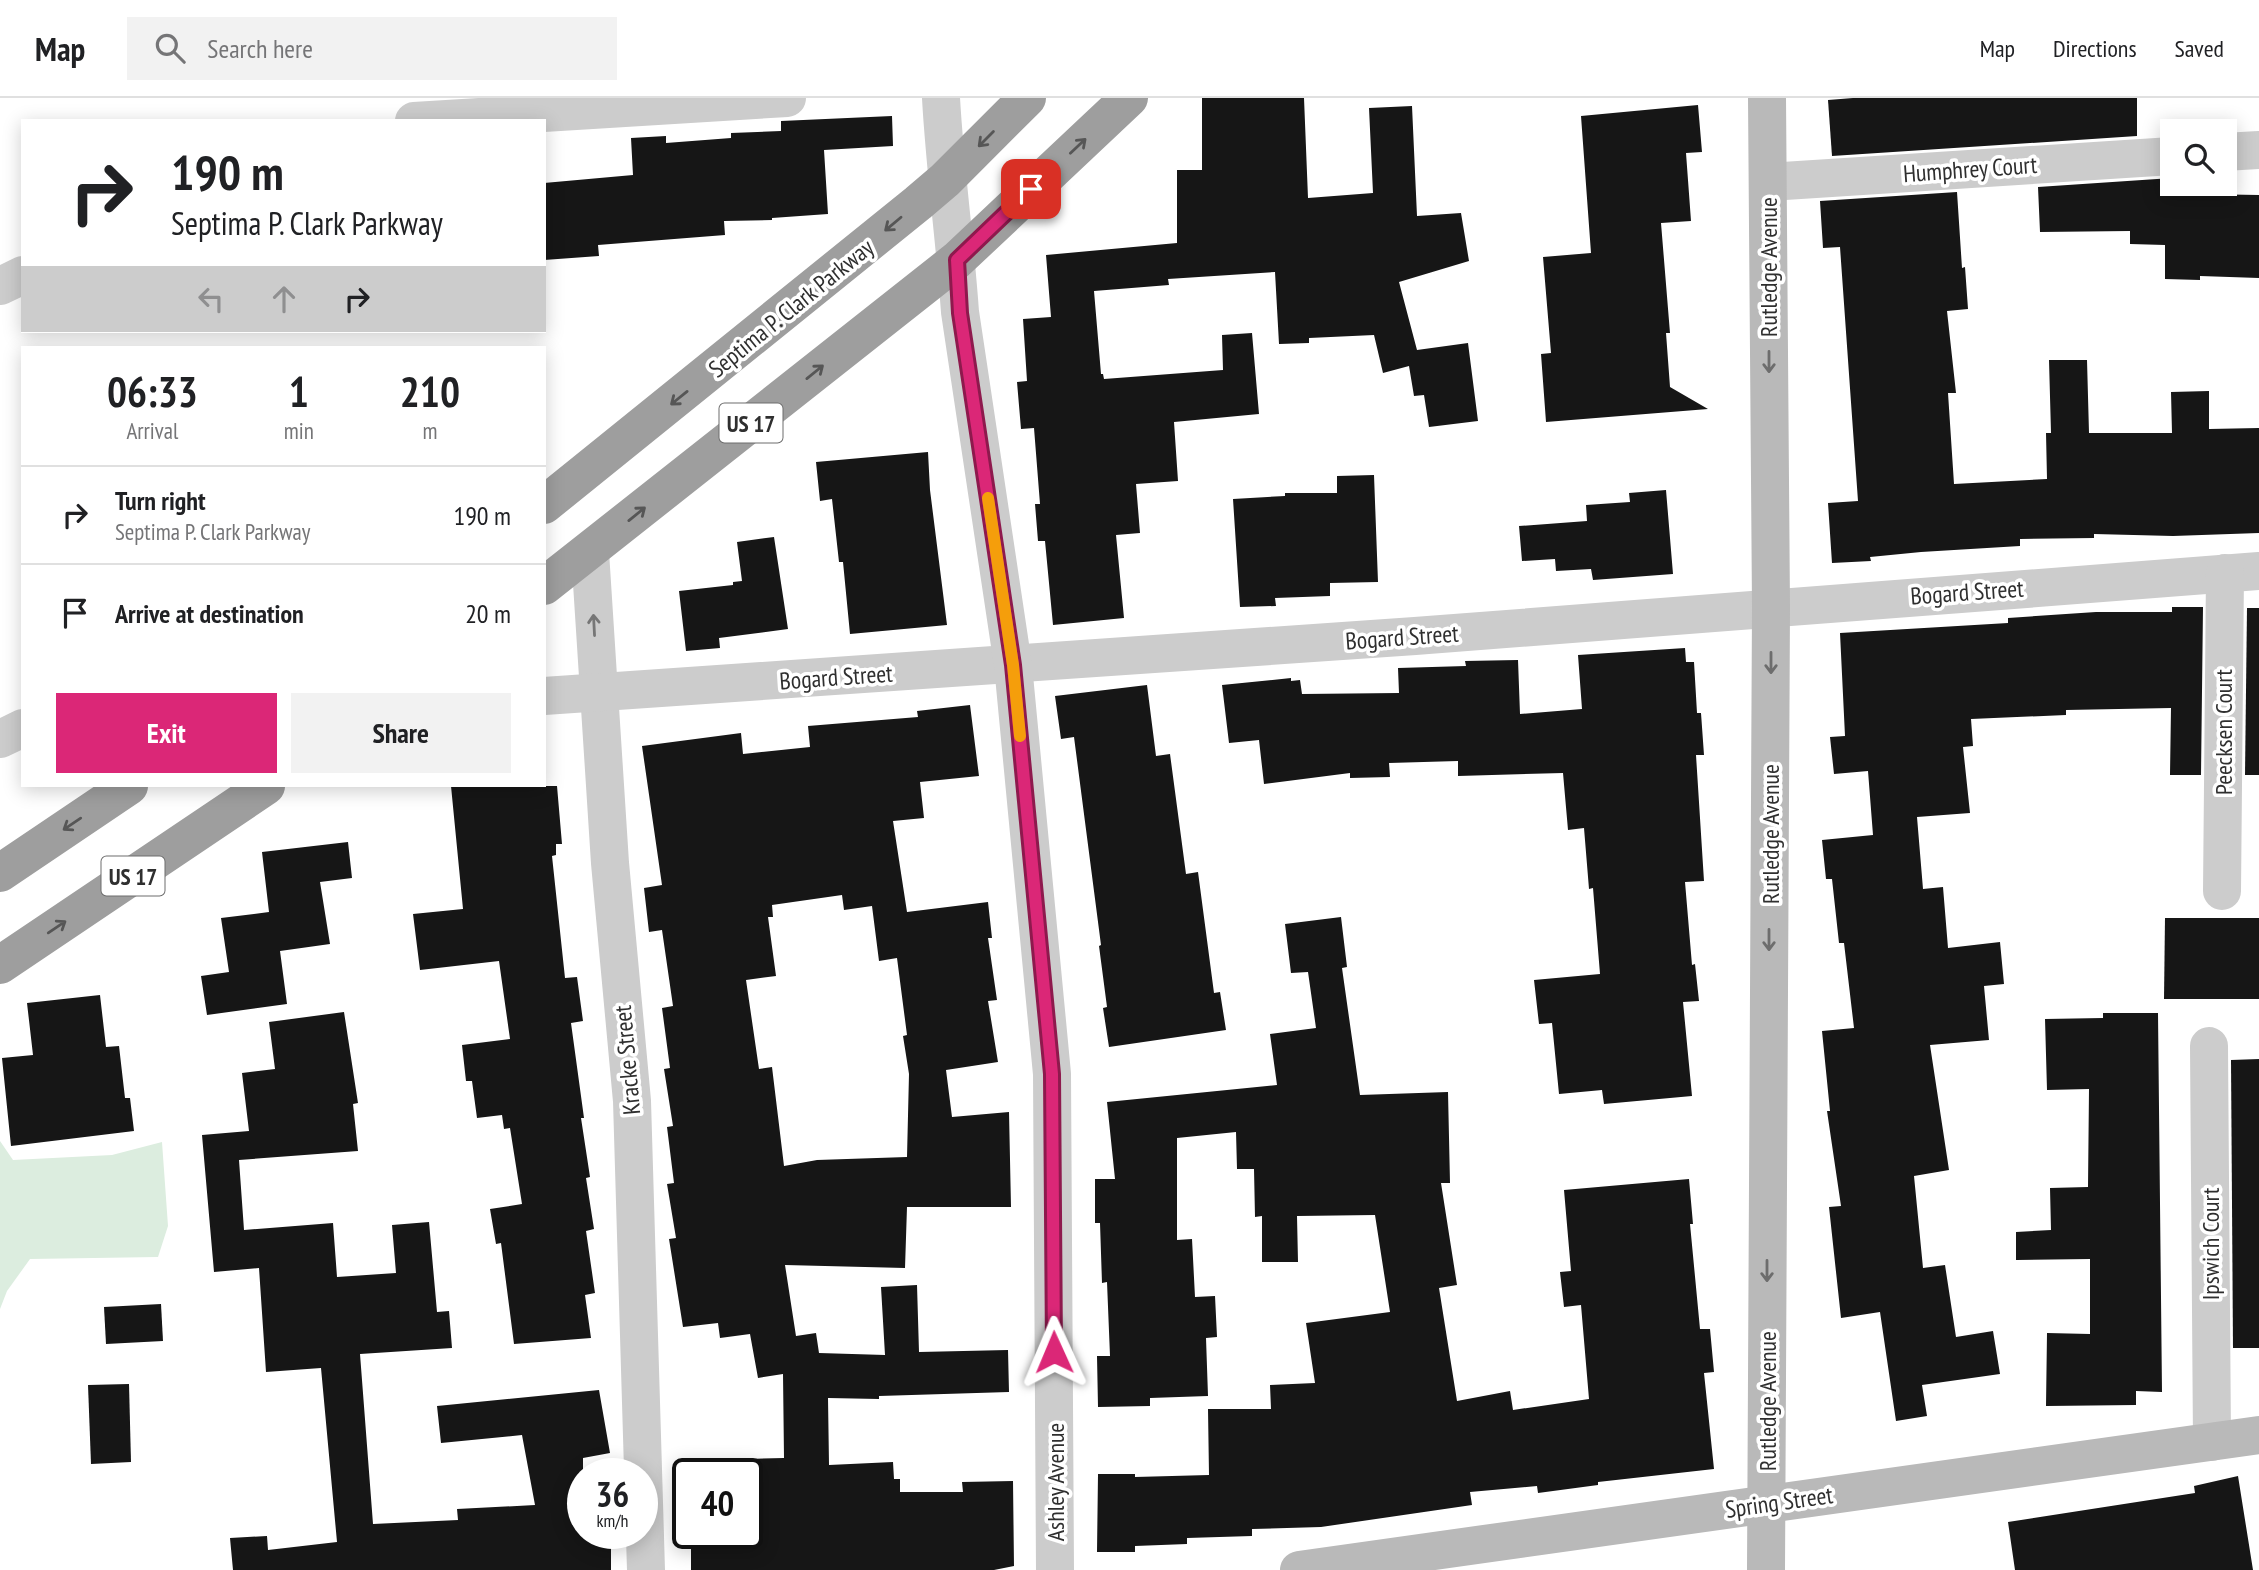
<!DOCTYPE html>
<html lang="en">
<head>
<meta charset="utf-8">
<style>
  body { margin:0; font-family:"PT Sans Narrow",sans-serif; background:#f2f2f2; color:#202124; height:100vh; display:flex; flex-direction:column; font-size:26px; white-space:nowrap }
  * { box-sizing:border-box; margin:0 }
  p { font-size:23px; color:#757577 }
  .icon { flex:none; width:38px; height:38px; fill:none; stroke:currentColor; stroke-width:2; stroke-linecap:round; stroke-linejoin:round }
  .map { position:relative; flex:1; overflow:hidden }
  .details { position:absolute; left:21px; top:248px; width:525px; height:441px; display:flex; flex-direction:column; background:#fff; border-radius:0px; box-shadow:0 4px 18px #0003 }
  .details>* { flex:none }
  .guide { position:absolute; left:21px; top:21px; width:525px; height:214px; border-radius:0px; box-shadow:0 4px 18px #0003; background:#fff; color:#202124; overflow:hidden }
  .buttons { position:absolute; left:2160px; top:21px; display:grid; gap:14px }
  .buttons a { display:grid; place-items:center; width:77px; height:77px; border-radius:0px; background:#fff; box-shadow:0 4px 18px #0003; font-size:35px }
  .speed { position:absolute; left:567px; top:1360px; display:flex; gap:14px; font-size:35px; font-weight:700; text-align:center }
  .speed>* { display:grid; place-content:center; width:91px; height:91px; border-radius:50%; background:#fff; box-shadow:0 4px 18px #0003; line-height:1 }
  .speed small { font-size:18px; font-weight:400 }
  .speed .limit { border:4px solid #111; border-radius:10px; background:#fff; color:#111 }
  .pin { position:absolute; display:grid; place-items:center; width:60px; height:60px; color:#fff; margin:-30px; border-radius:14px; box-shadow:0 4px 10px #0006 }
  .me { position:absolute; width:77px; margin:-38px; rotate:359deg; stroke-linejoin:round; filter:drop-shadow(0 0 5px #0008) }
  .turn { display:flex; align-items:center; gap:24px; height:147px; padding:0 35px; font-size:32px }
  .turn .icon { width:91px; height:91px; stroke-width:2.5 }
  .turn b { display:block; font-size:49px; line-height:60px }
  .lanes { display:flex; align-items:center; height:66px; padding:0 35px; background:#0003; justify-content:center; gap:35px; direction:ltr }
  .lanes .off { opacity:.35 }
  .eta { display:flex; justify-content:space-evenly; align-items:center; height:119px; text-align:center }
  .eta b { font-size:42px; font-weight:700; line-height:49px }
  .action { display:flex; gap:14px; margin-top:auto; padding:14px 35px }
  .action a { flex:1; height:80px; border-radius:0px; background:#db2777; color:#fff; font-size:28px; font-weight:700; line-height:80px; text-align:center }
  .action a+a { background:#f2f2f2; color:#202124 }
  ul { padding:0; list-style:none }
  li { display:flex; align-items:center; gap:21px; height:98px; padding:0 35px; border-top:2px solid #e0e0e0 }
  li div { flex:1 }
  li b { display:block; font-size:26px }
  li em { font-style:normal }
  header { display:flex; align-items:center; gap:42px; box-sizing:border-box; height:98px; padding:0 35px; background:#fff; border-bottom:2px solid #e0e0e0 }
  header strong { font-size:33px }
  nav { display:flex; gap:38px; margin-inline-start:auto; font-size:24px }
  .search { width:490px; height:63px; background:#f2f2f2; display:flex; align-items:center; gap:18px; box-sizing:border-box; padding:0 24px; border-radius:0px; color:#757577; font-size:26px }
  .map>svg:first-child { display:block }
</style>
</head>
<body>
<header>
<strong>Map</strong>
<div class="search"><svg class="icon" aria-label="search" viewBox="0 0 24 24"><circle cx="10" cy="10" r="6"/><path d="M15 15l6 6"/></svg>Search here</div>
<nav><a>Map</a><a>Directions</a><a>Saved</a></nav>
</header>
<div class="map">
<svg width="2259" height="1472" viewBox="0 0 2259 1472">
  <rect width="100%" height="100%" fill="#fff"/>
  <path fill="#dceddf" d="M 0,1043 L 13,1062 L 112,1057 L 162,1044 L 168,1128 L 158,1159 L 30,1161 L 7,1193 L 0,1211 Z"/>
  <g fill="#161616" fill-rule="evenodd">
    <path d="M 1202,0 L 1304,0 L 1308,100 L 1373,95 L 1369,10 L 1412,8 L 1417,118 L 1461,115 L 1469,163 L 1399,184 L 1417,252 L 1468,245 L 1478,323 L 1429,329 L 1424,297 L 1414,298 L 1409,268 L 1383,275 L 1374,237 L 1309,240 L 1309,245 L 1279,246 L 1275,174 L 1168,181 L 1169,187 L 1094,193 L 1101,276 L 1103,276 L 1104,281 L 1223,272 L 1222,237 L 1252,235 L 1259,316 L 1174,324 L 1178,383 L 1136,386 L 1140,435 L 1116,437 L 1124,520 L 1053,527 L 1045,443 L 1038,443 L 1035,406 L 1040,406 L 1034,330 L 1021,331 L 1017,284 L 1027,283 L 1023,221 L 1051,219 L 1046,157 L 1177,145 L 1177,72 L 1202,72 Z"/>
    <path d="M 1853,0 L 2137,0 L 2137,38 L 1832,58 L 1828,2 Z"/>
    <path d="M 1698,7 L 1702,54 L 1686,55 L 1691,123 L 1661,125 L 1670,235 L 1666,235 L 1670,289 L 1708,311 L 1546,324 L 1541,256 L 1551,255 L 1543,159 L 1591,155 L 1581,18 Z"/>
    <path d="M 892,18 L 893,48 L 824,52 L 828,116 L 772,120 L 772,122 L 724,123 L 725,137 L 598,147 L 599,158 L 544,162 L 544,85 L 633,77 L 631,40 L 666,38 L 666,45 L 731,40 L 731,35 L 781,33 L 781,23 Z"/>
    <path d="M 2172,80 L 2172,86 L 2201,86 L 2200,96 L 2259,97 L 2259,180 L 2200,178 L 2200,182 L 2165,181 L 2165,147 L 2130,146 L 2130,133 L 2040,134 L 2038,89 Z"/>
    <path d="M 1957,94 L 1962,170 L 1965,169 L 1968,211 L 1947,213 L 1956,295 L 1948,295 L 1954,386 L 2047,381 L 2046,335 L 2051,335 L 2049,262 L 2087,262 L 2089,335 L 2172,335 L 2171,294 L 2209,293 L 2209,331 L 2259,330 L 2259,435 L 2173,438 L 2094,436 L 2094,440 L 2020,441 L 2020,448 L 1921,454 L 1870,459 L 1871,463 L 1832,465 L 1828,405 L 1858,403 L 1840,149 L 1823,150 L 1820,103 Z"/>
    <path d="M 928,354 L 930,392 L 947,527 L 850,536 L 843,464 L 839,464 L 832,401 L 820,403 L 816,364 Z"/>
    <path d="M 1374,377 L 1378,484 L 1330,485 L 1330,498 L 1275,500 L 1276,508 L 1240,509 L 1233,401 L 1285,398 L 1285,395 L 1337,395 L 1337,378 Z"/>
    <path d="M 1666,392 L 1673,476 L 1593,482 L 1591,471 L 1556,473 L 1555,461 L 1522,463 L 1519,428 L 1587,423 L 1586,407 L 1630,404 L 1629,395 Z"/>
    <path d="M 774,439 L 788,531 L 719,540 L 720,550 L 686,553 L 679,493 L 733,487 L 733,484 L 742,483 L 737,444 Z"/>
    <path d="M 2172,509 L 2203,509 L 2201,677 L 2170,677 L 2171,610 L 2066,612 L 2066,617 L 1971,621 L 1973,648 L 1963,649 L 1970,715 L 1917,719 L 1923,791 L 1943,789 L 1948,850 L 2000,844 L 2004,886 L 1984,888 L 1989,942 L 1930,947 L 1949,1072 L 1914,1078 L 1923,1170 L 1945,1167 L 1956,1239 L 1993,1233 L 2000,1276 L 1922,1287 L 1927,1318 L 1896,1323 L 1880,1214 L 1841,1220 L 1829,1109 L 1841,1108 L 1827,1013 L 1830,1013 L 1822,933 L 1854,930 L 1844,845 L 1839,845 L 1832,781 L 1826,781 L 1822,742 L 1873,737 L 1868,673 L 1834,676 L 1830,639 L 1845,638 L 1840,535 L 2008,525 L 2008,520 L 2096,514 L 2172,514 Z"/>
    <path d="M 2247,510 L 2259,510 L 2259,677 L 2245,677 Z"/>
    <path d="M 1685,550 L 1686,564 L 1694,564 L 1697,615 L 1701,615 L 1704,657 L 1696,657 L 1704,783 L 1685,784 L 1692,867 L 1695,866 L 1699,903 L 1683,904 L 1692,998 L 1604,1006 L 1602,992 L 1559,996 L 1552,925 L 1539,926 L 1534,882 L 1600,876 L 1593,790 L 1589,791 L 1584,730 L 1568,732 L 1563,675 L 1458,678 L 1458,663 L 1389,665 L 1390,679 L 1350,680 L 1350,675 L 1264,686 L 1259,642 L 1229,645 L 1222,587 L 1291,580 L 1291,583 L 1300,582 L 1302,596 L 1399,595 L 1398,570 L 1466,568 L 1465,563 L 1518,562 L 1520,616 L 1582,611 L 1578,557 Z"/>
    <path d="M 1147,587 L 1156,658 L 1170,656 L 1186,776 L 1198,774 L 1214,895 L 1220,894 L 1226,932 L 1109,949 L 1103,910 L 1107,909 L 1099,848 L 1101,847 L 1074,639 L 1061,641 L 1055,598 Z"/>
    <path d="M 970,607 L 979,678 L 920,684 L 924,720 L 893,723 L 907,814 L 988,804 L 992,840 L 988,840 L 997,902 L 988,903 L 998,964 L 946,972 L 952,1019 L 1009,1014 L 1011,1109 L 907,1109 L 905,1170 L 785,1167 L 796,1238 L 816,1235 L 819,1255 L 885,1257 L 881,1189 L 917,1187 L 919,1254 L 1008,1252 L 1009,1294 L 879,1298 L 879,1301 L 828,1300 L 829,1367 L 893,1364 L 894,1381 L 900,1381 L 900,1394 L 963,1394 L 962,1384 L 1013,1383 L 1014,1468 L 994,1472 L 691,1472 L 691,1435 L 747,1435 L 747,1361 L 784,1360 L 783,1276 L 758,1280 L 750,1236 L 720,1240 L 718,1225 L 683,1229 L 669,1141 L 676,1140 L 667,1086 L 674,1085 L 667,1029 L 673,1028 L 664,971 L 670,970 L 662,910 L 673,908 L 662,832 L 649,834 L 644,790 L 662,787 L 642,648 L 741,635 L 743,656 L 810,649 L 808,628 L 918,619 L 917,613 ZM 842,797 L 844,812 L 872,808 L 879,863 L 897,860 L 907,937 L 903,938 L 909,976 L 907,1059 L 817,1062 L 784,1068 L 772,969 L 759,971 L 746,882 L 776,878 L 768,819 L 773,819 L 772,807 Z"/>
    <path d="M 451,688 L 557,688 L 562,746 L 556,746 L 556,757 L 552,758 L 565,880 L 577,879 L 583,923 L 571,925 L 584,1020 L 581,1020 L 590,1079 L 586,1080 L 594,1131 L 586,1133 L 595,1195 L 585,1197 L 591,1240 L 514,1246 L 501,1145 L 496,1146 L 490,1111 L 522,1106 L 510,1030 L 504,1031 L 502,1017 L 477,1020 L 472,983 L 466,983 L 462,947 L 510,941 L 499,863 L 420,872 L 413,816 L 463,811 Z"/>
    <path d="M 348,744 L 352,780 L 320,784 L 330,846 L 280,853 L 287,906 L 207,917 L 201,878 L 229,874 L 221,820 L 269,814 L 262,754 Z"/>
    <path d="M 1341,819 L 1347,869 L 1342,870 L 1360,997 L 1448,994 L 1450,1085 L 1441,1085 L 1457,1187 L 1439,1190 L 1457,1303 L 1510,1293 L 1513,1312 L 1589,1301 L 1581,1207 L 1564,1209 L 1560,1174 L 1571,1173 L 1564,1092 L 1689,1081 L 1693,1126 L 1690,1126 L 1700,1231 L 1710,1231 L 1714,1274 L 1704,1275 L 1714,1371 L 1598,1384 L 1598,1387 L 1538,1395 L 1537,1388 L 1470,1394 L 1472,1407 L 1321,1429 L 1252,1431 L 1252,1438 L 1187,1440 L 1187,1446 L 1135,1448 L 1135,1454 L 1097,1454 L 1098,1376 L 1135,1376 L 1135,1379 L 1209,1377 L 1208,1311 L 1271,1311 L 1270,1287 L 1315,1285 L 1306,1225 L 1390,1214 L 1375,1117 L 1297,1118 L 1298,1164 L 1262,1164 L 1262,1118 L 1255,1119 L 1254,1071 L 1237,1071 L 1236,1034 L 1177,1040 L 1177,1142 L 1192,1141 L 1195,1199 L 1215,1198 L 1217,1239 L 1206,1240 L 1208,1298 L 1150,1300 L 1150,1308 L 1098,1309 L 1097,1258 L 1110,1258 L 1107,1184 L 1102,1185 L 1100,1125 L 1095,1125 L 1095,1081 L 1115,1081 L 1107,1004 L 1277,987 L 1270,936 L 1316,930 L 1308,874 L 1291,875 L 1285,826 Z"/>
    <path d="M 2165,820 L 2259,820 L 2259,901 L 2164,901 Z"/>
    <path d="M 100,897 L 106,949 L 119,948 L 125,1000 L 130,1000 L 134,1033 L 11,1048 L 2,960 L 33,957 L 27,905 Z"/>
    <path d="M 344,914 L 358,1005 L 353,1006 L 358,1053 L 239,1062 L 244,1132 L 333,1125 L 337,1179 L 396,1175 L 392,1127 L 429,1124 L 437,1214 L 449,1213 L 452,1250 L 360,1256 L 373,1426 L 458,1422 L 457,1411 L 535,1407 L 522,1337 L 441,1345 L 437,1308 L 599,1292 L 610,1355 L 583,1360 L 583,1435 L 611,1435 L 611,1472 L 233,1472 L 230,1440 L 267,1438 L 268,1452 L 337,1444 L 321,1270 L 266,1274 L 259,1170 L 214,1174 L 202,1037 L 249,1033 L 242,975 L 275,971 L 269,924 Z"/>
    <path d="M 2103,915 L 2158,915 L 2162,1294 L 2136,1293 L 2136,1307 L 2046,1308 L 2047,1235 L 2090,1236 L 2090,1161 L 2016,1162 L 2016,1134 L 2051,1132 L 2050,1090 L 2088,1089 L 2089,991 L 2047,992 L 2045,921 L 2103,920 Z"/>
    <path d="M 2259,961 L 2259,1250 L 2233,1250 L 2231,962 Z"/>
    <path d="M 161,1206 L 163,1243 L 106,1246 L 104,1209 Z"/>
    <path d="M 129,1286 L 131,1364 L 91,1366 L 88,1287 Z"/>
    <path d="M 2238,1378 L 2253,1472 L 2015,1472 L 2008,1424 L 2195,1395 L 2194,1388 Z"/>
  </g>
  <g fill="none" stroke-linecap="round" stroke-linejoin="round">
    <g stroke="#ccc" stroke-width="38">
      <path d="M 414,23 L 787,0"/>
      <path d="M 2224,54 L 2259,52"/>
      <path d="M 1768,84 L 2172,58"/>
      <path d="M 0,188 L 23,177"/>
      <path d="M 590,454 L 610,765 L 632,1003 L 646,1472"/>
      <path d="M 544,598 L 1415,538 L 2259,473"/>
      <path d="M 0,641 L 23,630"/>
      <path d="M 2222,793 L 2225,475"/>
      <path d="M 2209,948 L 2212,1344"/>
    </g>
    <path stroke="#ccc" stroke-width="38" d="M 941,0 C 945,72 955,143 960,214 L 1013,567 L 1052,976 L 1055,1472"/>
    <g stroke="#b9b9b9" stroke-width="38">
      <path d="M 1299,1472 L 2259,1337"/>
      <path d="M 1766,1472 L 1771,509 L 1767,0"/>
    </g>
    <g stroke="#9e9e9e" stroke-width="38">
      <path d="M 544,407 L 918,105 L 945,82 L 1027,0"/>
      <path d="M 544,488 L 957,162 L 1129,0"/>
      <path d="M 0,775 L 129,688"/>
      <path d="M 0,867 L 266,688"/>
    </g>
  </g>
  <defs><path id="oneway-shaft" d="M-6 0H5M1.5-3L5.5 0L1.5 3" fill="none" stroke-width="1.6" stroke-linecap="round" stroke-linejoin="round" transform="scale(1.75)"/></defs>
  <g stroke="#565656">
    <use href="#oneway-shaft" transform="translate(986 41) rotate(135)"/>
    <use href="#oneway-shaft" transform="translate(1078 48) rotate(-43)"/>
    <use href="#oneway-shaft" transform="translate(893 126) rotate(140)"/>
    <use href="#oneway-shaft" transform="translate(815 274) rotate(-39)"/>
    <use href="#oneway-shaft" transform="translate(679 300) rotate(141)"/>
    <use href="#oneway-shaft" transform="translate(637 416) rotate(-39)"/>
    <use href="#oneway-shaft" transform="translate(72 726) rotate(146)"/>
    <use href="#oneway-shaft" transform="translate(57 829) rotate(-34)"/>
  </g>
  <g stroke="#6d6d6d">
    <use href="#oneway-shaft" transform="translate(1769 264) rotate(90)"/>
    <use href="#oneway-shaft" transform="translate(1771 565) rotate(90)"/>
    <use href="#oneway-shaft" transform="translate(1769 842) rotate(90)"/>
    <use href="#oneway-shaft" transform="translate(1767 1173) rotate(90)"/>
  </g>
  <use stroke="#767676" href="#oneway-shaft" transform="translate(594 527) rotate(-93)"/>
  <g fill="none" stroke-linecap="round" stroke-linejoin="round">
    <g stroke="#8e194d" stroke-width="18">
      <path id="route" d="M 1031,91 L 957,162 L 960,215 L 1013,567 L 1052,976 L 1054,1254"/>
    </g>
    <use href="#route" stroke="#db2777" stroke-width="12"/>
    <path stroke="#f59e0b" stroke-width="12" d="M 988,400 L 1013,567 L 1020,638"/>
  </g>
  <g text-anchor="middle" dominant-baseline="central" stroke-width="7" stroke-linejoin="round" paint-order="stroke">
    <g fill="#fff" stroke="#6d6d6d" stroke-width="2">
      <rect x="719.5" y="305.5" width="63" height="39" rx="5"/>
      <rect x="101.5" y="758.5" width="63" height="39" rx="5"/>
    </g>
    <g font-size="23" font-weight="bold" fill="#2f2f2f">
      <text x="751" y="325">US 17</text>
      <text x="133" y="778">US 17</text>
    </g>
    <g font-size="24" fill="#2f2f2f" stroke="#fff">
      <text transform="translate(1970 71) rotate(-4)">Humphrey Court</text>
      <text transform="translate(1768 169) rotate(-90)">Rutledge Avenue</text>
      <text transform="translate(791 210) rotate(-39)">Septima P. Clark Parkway</text>
      <text transform="translate(1967 494) rotate(-4)">Bogard Street</text>
      <text transform="translate(1402 539) rotate(-4)">Bogard Street</text>
      <text transform="translate(836 579) rotate(-4)">Bogard Street</text>
      <text transform="translate(2223 634) rotate(-90)">Peecksen Court</text>
      <text transform="translate(1770 736) rotate(-90)">Rutledge Avenue</text>
      <text transform="translate(627 962) rotate(-95)">Kracke Street</text>
      <text transform="translate(2210 1146) rotate(-90)">Ipswich Court</text>
      <text transform="translate(1767 1303) rotate(-90)">Rutledge Avenue</text>
      <text transform="translate(1055 1384) rotate(-90)">Ashley Avenue</text>
      <text transform="translate(1779 1404) rotate(-8)">Spring Street</text>
    </g>
  </g>
</svg>
<div class="buttons">
<a><svg class="icon" aria-label="search" viewBox="0 0 24 24"><circle cx="10" cy="10" r="6"/><path d="M15 15l6 6"/></svg></a>
</div>
<div class="speed"><div>36<small>km/h</small></div><div class="limit">40</div></div>
<div class="pin" style="left:1031px;top:91px;background:#d93025"><svg class="icon" aria-label="arrive" viewBox="0 0 24 24"><path d="M6 21V4h12l-3 4 3 4H6"/></svg></div>
<svg class="me" style="left:1054px;top:1254px" viewBox="-20 -20 40 40"><path d="M0-17L14 15 0 8-14 15z" fill="#db2777" stroke="#fff" stroke-width="4"/></svg>
<div class="guide">
<div class="turn"><svg class="icon" aria-label="right" viewBox="0 0 24 24"><path d="M7 20v-9h11M14 6l5 5-5 5"/></svg><div><b>190 m</b>Septima P. Clark Parkway</div></div>
<div class="lanes"><svg class="icon off" aria-label="left" viewBox="0 0 24 24"><path d="M17 20v-9H6M10 6l-5 5 5 5"/></svg><svg class="icon off" aria-label="ahead" viewBox="0 0 24 24"><path d="M12 20V5M6 11l6-6 6 6"/></svg><svg class="icon" aria-label="right" viewBox="0 0 24 24"><path d="M7 20v-9h11M14 6l5 5-5 5"/></svg></div>
</div>
<section class="details">
<div class="eta">
<div><b>06:33</b><p>Arrival</p></div>
<div><b>1</b><p>min</p></div>
<div><b>210</b><p>m</p></div>
</div>
<ul>
<li><svg class="icon" aria-label="right" viewBox="0 0 24 24"><path d="M7 20v-9h11M14 6l5 5-5 5"/></svg><div><b>Turn right</b><p>Septima P. Clark Parkway</p></div><em>190 m</em></li>
<li><svg class="icon" aria-label="arrive" viewBox="0 0 24 24"><path d="M6 21V4h12l-3 4 3 4H6"/></svg><div><b>Arrive at destination</b></div><em>20 m</em></li>
</ul>
<div class="action"><a>Exit</a><a>Share</a></div>
</section>
</div>
</body>
</html>
